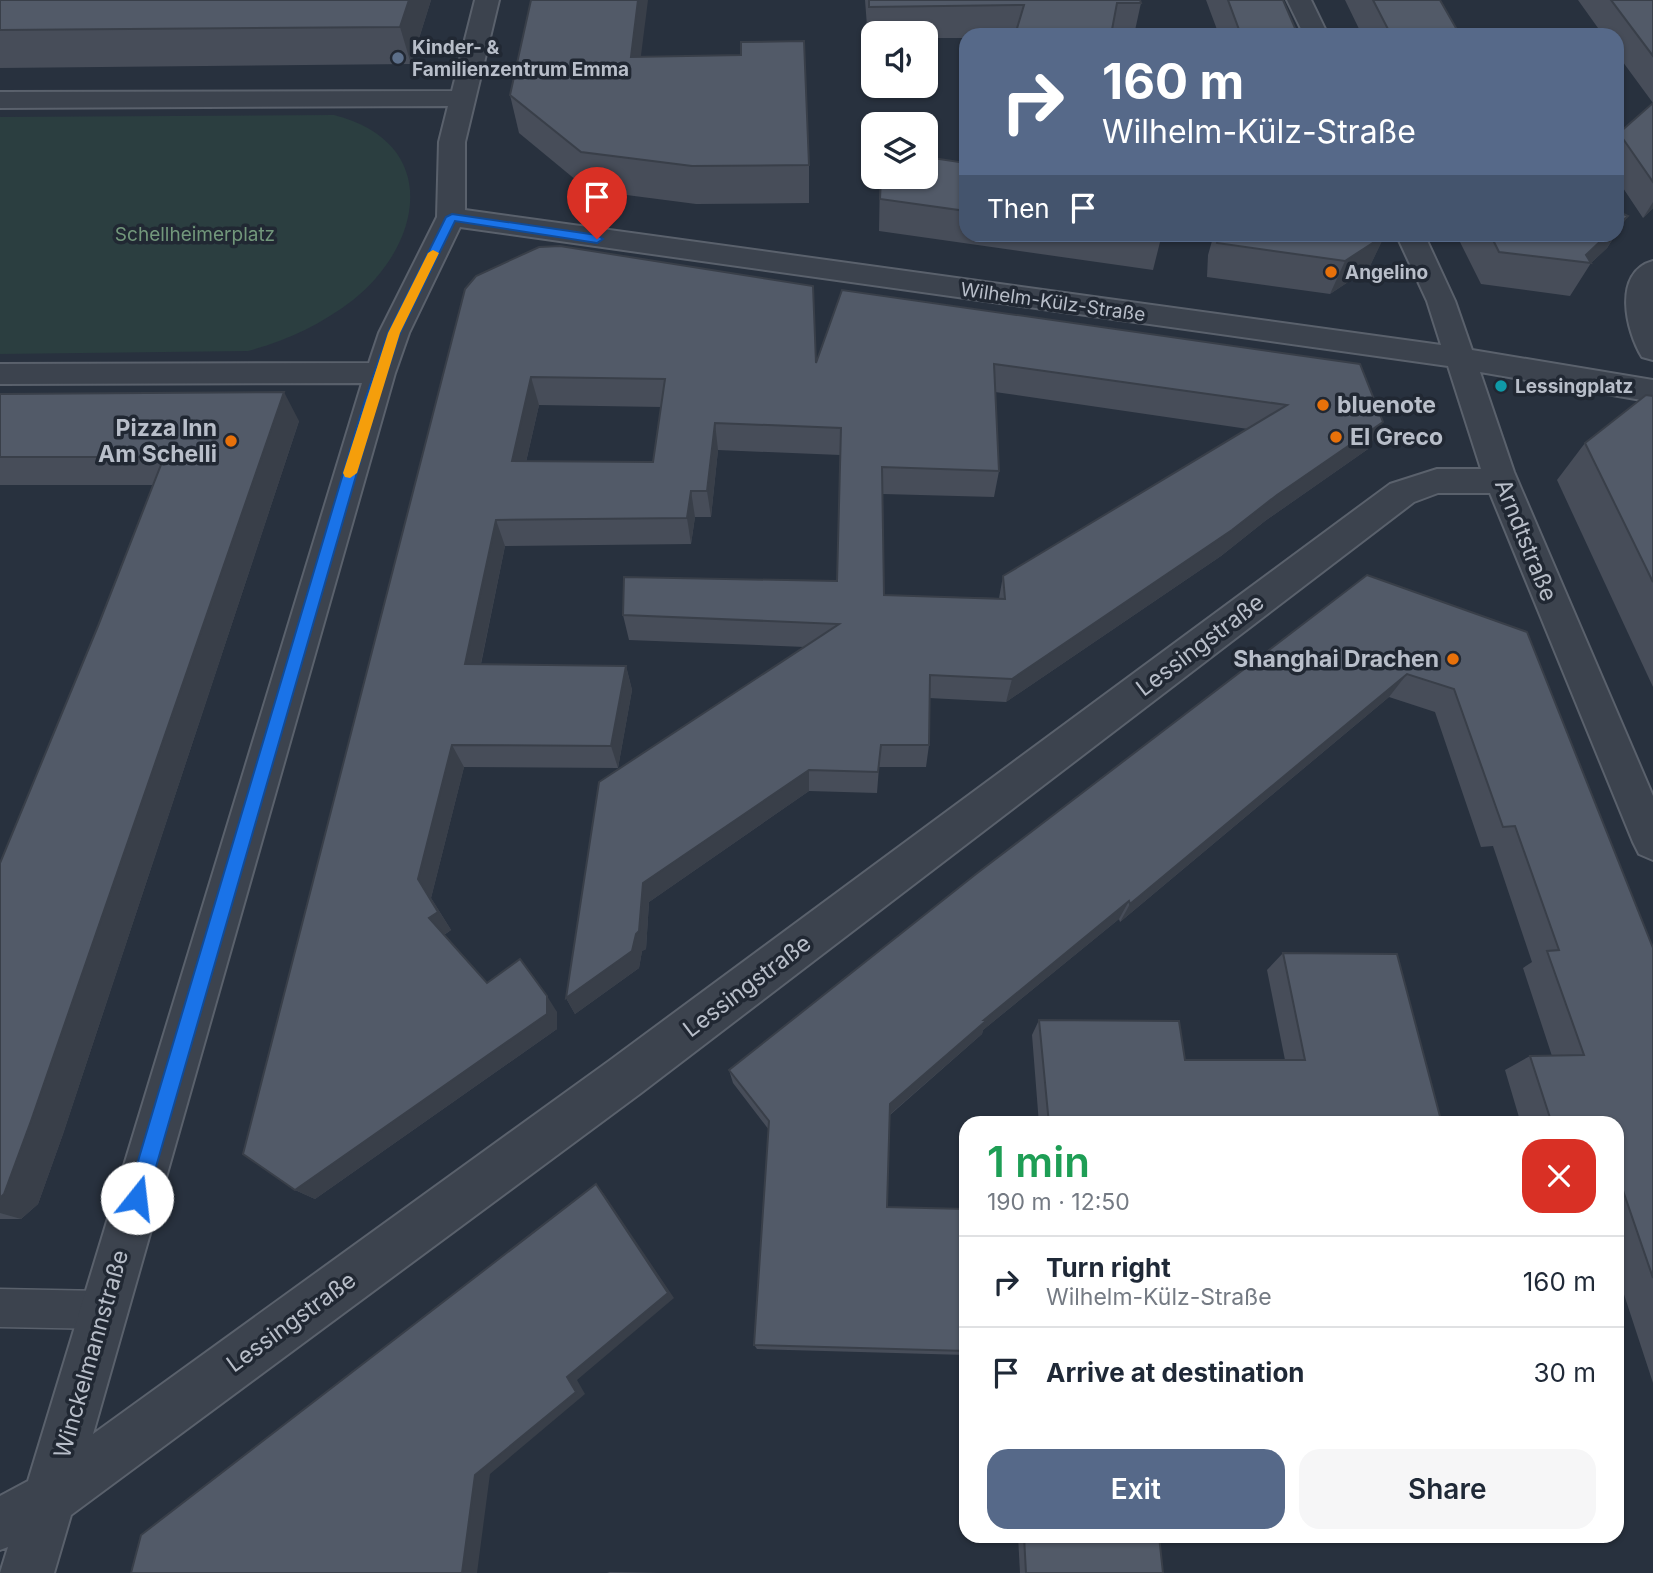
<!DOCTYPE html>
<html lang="en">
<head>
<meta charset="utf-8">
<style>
  body { margin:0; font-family:Inter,sans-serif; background:#f6f6f7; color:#1f2937; height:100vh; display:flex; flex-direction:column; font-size:26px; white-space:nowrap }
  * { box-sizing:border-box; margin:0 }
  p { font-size:23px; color:#747a83 }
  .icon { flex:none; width:38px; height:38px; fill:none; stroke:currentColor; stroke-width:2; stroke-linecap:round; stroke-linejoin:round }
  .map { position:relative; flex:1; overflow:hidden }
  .details { position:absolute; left:959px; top:1116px; width:665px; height:427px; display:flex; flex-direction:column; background:#fff; border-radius:21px; box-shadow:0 2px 5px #0004 }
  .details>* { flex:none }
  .hud { position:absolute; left:959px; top:28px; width:665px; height:214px; border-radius:21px; box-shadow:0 2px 5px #0004; background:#566989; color:#fff; overflow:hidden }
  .fabs { position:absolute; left:861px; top:21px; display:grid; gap:14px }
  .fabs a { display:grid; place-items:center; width:77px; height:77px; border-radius:14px; background:#fff; box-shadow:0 2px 5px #0004; font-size:35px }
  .pin { position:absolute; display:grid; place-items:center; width:60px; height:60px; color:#fff; margin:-72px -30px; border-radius:50% 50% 50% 0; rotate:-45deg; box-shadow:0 0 7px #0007 }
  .pin .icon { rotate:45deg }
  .me { position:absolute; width:77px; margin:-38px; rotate:16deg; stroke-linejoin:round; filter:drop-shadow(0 0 5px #0008) }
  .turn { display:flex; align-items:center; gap:24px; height:147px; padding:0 28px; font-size:32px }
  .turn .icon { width:91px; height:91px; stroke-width:2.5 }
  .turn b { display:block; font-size:49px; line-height:60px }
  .then { display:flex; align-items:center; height:66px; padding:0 28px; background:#0003; gap:14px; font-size:26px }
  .round { display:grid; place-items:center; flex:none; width:74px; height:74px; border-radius:21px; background:#f6f6f7 }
  .summary { display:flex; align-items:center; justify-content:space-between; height:119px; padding:0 28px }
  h1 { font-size:42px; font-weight:600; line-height:52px; color:#1e9e55 }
  .action { display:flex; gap:14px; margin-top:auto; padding:14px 28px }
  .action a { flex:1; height:80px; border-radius:21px; background:#566989; color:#fff; font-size:28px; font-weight:600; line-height:80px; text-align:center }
  .action a+a { background:#f6f6f7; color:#1f2937 }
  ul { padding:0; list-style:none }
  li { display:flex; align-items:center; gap:21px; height:91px; padding:0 28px; border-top:2px solid #e0e1e3 }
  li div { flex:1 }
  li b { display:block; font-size:26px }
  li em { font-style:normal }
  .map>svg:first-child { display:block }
</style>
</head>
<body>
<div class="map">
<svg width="1653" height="1573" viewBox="0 0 1653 1573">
  <rect width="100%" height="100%" fill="#28313e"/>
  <path fill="#2b3e40" d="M 334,115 C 440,142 425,242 353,300 C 322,324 286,341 248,351 L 0,354 L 0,117 Z"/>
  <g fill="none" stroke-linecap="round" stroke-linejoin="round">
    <g stroke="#5a616c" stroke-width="3">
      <path id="lane" d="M 0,1289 L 104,1291 L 117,1297 L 123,1310 L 117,1323 L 104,1329 L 0,1327 Z"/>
    </g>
    <g stroke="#5a616c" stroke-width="4">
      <g id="street">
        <path d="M 475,0 L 499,0 L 465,142 L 465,210 L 1441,345 L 1427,301 L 1396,234 L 1424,234 L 1455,301 L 1472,350 L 1653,380 L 1653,402 L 1480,372 L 1514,472 L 1653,796 L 1653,860 L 1639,854 L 1633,842 L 1490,493 L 1438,493 L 1414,502 L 641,1093 L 71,1515 L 54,1573 L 0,1573 L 8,1547 L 0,1550 L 0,1496 L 28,1481 L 362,383 L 0,384 L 0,364 L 369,363 L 379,333 L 437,217 L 439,142 L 448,106 L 0,108 L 0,92 L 452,91 ZM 460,227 L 1448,366 L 1481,469 L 1437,469 L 1390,484 L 609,1061 L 93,1434 L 395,373 L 409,333 Z"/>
        <path d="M 1287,0 L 1311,0 L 1328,35 L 1304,35 Z"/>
        <path d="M 1653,261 L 1653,360 L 1642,357 C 1626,331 1612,272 1653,261 Z"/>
      </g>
    </g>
    <use href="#lane" fill="#3c434e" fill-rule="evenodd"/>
    <use href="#street" fill="#3c434e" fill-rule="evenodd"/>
  </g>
  <g fill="#474d59" fill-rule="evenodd">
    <path d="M 0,0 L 431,0 L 411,64 L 0,68 Z"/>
    <path d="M 865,0 L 1140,0 L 1141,3 L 1134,35 L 966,35 L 966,38 L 926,38 L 926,33 L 873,33 L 873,39 L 868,39 Z"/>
    <path d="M 1206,0 L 1283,0 L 1298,35 L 1219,35 Z"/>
    <path d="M 1345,0 L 1440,0 L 1460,35 L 1362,35 Z"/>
    <path d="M 1578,0 L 1653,0 L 1653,208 L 1643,218 L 1617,179 L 1617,137 L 1619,133 L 1653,103 L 1617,54 L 1617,35 L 1603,35 Z"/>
    <path d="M 510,95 L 809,165 L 809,203 L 696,204 L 588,190 L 519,133 Z"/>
    <path d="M 966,163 L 966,234 L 1162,234 L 1153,270 L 879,231 L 880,178 Z"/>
    <path d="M 1214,234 L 1385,234 L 1369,268 L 1330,294 L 1207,277 L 1208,255 Z"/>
    <path d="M 1456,234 L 1616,234 L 1607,248 L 1591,263 L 1570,296 L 1481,284 Z"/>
    <path d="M 465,289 L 816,363 L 1360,364 L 1368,449 L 1265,521 L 1221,556 L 1006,702 L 929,698 L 929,745 L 926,767 L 879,767 L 877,793 L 809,791 L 649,902 L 646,949 L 642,951 L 639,968 L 575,1014 L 566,998 L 805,647 L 629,640 L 623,615 L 837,581 L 840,455 L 718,450 L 711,517 L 695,517 L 691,544 L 505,546 L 481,664 L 626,666 L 632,690 L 618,768 L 464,767 L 431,898 L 451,930 L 444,935 L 487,983 L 557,1012 L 557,1029 L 315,1199 L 295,1190 ZM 995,392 L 1248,429 L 1003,576 L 999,598 L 884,595 L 883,494 L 994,497 L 999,471 ZM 539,405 L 661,407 L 653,462 L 526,462 Z"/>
    <path d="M 0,394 L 299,421 L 63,1134 L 38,1204 L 21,1219 L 0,1219 L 0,863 L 98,626 L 153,485 L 0,485 Z"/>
    <path d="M 1653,396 L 1653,687 L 1557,480 L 1585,443 Z"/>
    <path d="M 1367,575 L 1653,948 L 1653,1383 L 1617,1273 L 1617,1124 L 1521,1124 L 1505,1070 L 1530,1056 L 1552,1056 L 1523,968 L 1532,962 L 1493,846 L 1481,847 L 1435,712 L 1389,697 L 1120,922 L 1119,919 L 983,1030 L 982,1034 L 890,1115 L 887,1207 L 966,1209 L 966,1355 L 757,1349 L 754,1345 L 769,1130 L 733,1083 L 729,1070 Z"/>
    <path d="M 1283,953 L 1442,1124 L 1039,1124 L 1032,1035 L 1039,1020 L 1185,1060 L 1285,1060 L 1267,970 Z"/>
    <path d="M 1018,1536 L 1159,1536 L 1163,1573 L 1020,1573 Z"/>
    <path d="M 610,1572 L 661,1573 L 607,1573 Z"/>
  </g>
  <g fill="#393f49">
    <path d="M 409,0 L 431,0 L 411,64 L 400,27 Z"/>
    <path d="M 638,0 L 648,0 L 636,95 L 631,57 Z"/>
    <path d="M 1653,202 L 1653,208 L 1643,218 Z"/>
    <path d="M 1628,216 L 1617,233 L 1617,226 Z"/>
    <path d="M 1608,234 L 1616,234 L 1607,248 L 1591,263 L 1586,255 Z"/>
    <path d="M 1385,235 L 1369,268 L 1330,294 L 1345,261 Z"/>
    <path d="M 531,377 L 539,405 L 520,488 L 512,461 Z"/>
    <path d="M 284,392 L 299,421 L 63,1134 L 38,1204 L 21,1219 L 0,1213 L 0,1198 Z"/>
    <path d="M 1383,422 L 1368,449 L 1265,521 L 1221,556 L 1006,702 L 1012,679 Z"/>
    <path d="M 715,423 L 718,450 L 711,517 L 707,491 Z"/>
    <path d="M 691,491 L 695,517 L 691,544 L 687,518 Z"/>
    <path d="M 496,520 L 505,546 L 476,687 L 465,664 Z"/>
    <path d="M 626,666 L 632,690 L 618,768 L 611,746 Z"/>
    <path d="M 1407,674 L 1389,697 L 1120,922 L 1130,904 Z"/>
    <path d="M 452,745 L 464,767 L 431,898 L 451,930 L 442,936 L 429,918 L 418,879 Z"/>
    <path d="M 809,770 L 809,791 L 649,902 L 646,949 L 642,951 L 639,968 L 575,1014 L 566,998 L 636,934 L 643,883 Z"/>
    <path d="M 1129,901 L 1119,919 L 983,1030 L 982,1034 L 888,1116 L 890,1104 L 984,1020 Z"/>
    <path d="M 547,996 L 557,1012 L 557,1029 L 315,1199 L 295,1190 Z"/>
    <path d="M 596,1184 L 604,1194 L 674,1298 L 577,1380 L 585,1394 L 490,1474 L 477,1573 L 462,1573 L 475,1475 L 567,1377 Z"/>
  </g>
  <g fill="#525a68" stroke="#393f49" stroke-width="2" fill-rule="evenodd">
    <path d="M 0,0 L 409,0 L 400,27 L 0,30 Z"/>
    <path d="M 531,0 L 638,0 L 631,57 L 741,55 L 741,42 L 804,41 L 809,165 L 692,166 L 581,152 L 510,95 Z"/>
    <path d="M 869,0 L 1140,0 L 1141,3 L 1117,3 L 1111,35 L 1015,35 L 1024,5 L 869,7 Z"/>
    <path d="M 1228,0 L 1283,0 L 1298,35 L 1241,35 Z"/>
    <path d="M 1373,0 L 1440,0 L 1460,35 L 1391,35 Z"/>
    <path d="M 1611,0 L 1653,0 L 1653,56 Z"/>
    <path d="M 1653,103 L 1653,182 L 1619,133 Z"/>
    <path d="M 926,157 L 966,163 L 966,211 L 880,199 L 881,177 L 926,177 Z"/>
    <path d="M 1617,211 L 1628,216 L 1617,226 Z"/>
    <path d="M 1134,234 L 1162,234 L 1161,238 Z"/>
    <path d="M 1218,234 L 1385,234 L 1385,235 L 1345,261 L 1217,243 Z"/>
    <path d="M 1490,234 L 1608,234 L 1586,255 L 1591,263 L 1499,252 Z"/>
    <path d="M 560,246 L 813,286 L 816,363 L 842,290 L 1360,364 L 1383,422 L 1277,495 L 1232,530 L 1012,679 L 930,675 L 929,745 L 881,745 L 878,772 L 809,770 L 643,883 L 639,931 L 636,934 L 632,951 L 566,998 L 599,782 L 839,624 L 623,615 L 624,577 L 837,581 L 841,428 L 715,423 L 707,491 L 691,491 L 687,518 L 496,520 L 465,664 L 626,666 L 611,746 L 452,745 L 418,879 L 438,912 L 429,918 L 487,983 L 520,959 L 547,996 L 547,1014 L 295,1190 L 243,1154 L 465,289 L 476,276 L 539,247 ZM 994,364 L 1287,405 L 1003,576 L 1005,599 L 884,595 L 882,467 L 999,471 ZM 531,377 L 665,379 L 653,462 L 512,461 Z"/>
    <path d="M 284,392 L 31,1121 L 4,1194 L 0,1198 L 0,863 L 98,626 L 164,457 L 0,457 L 0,394 Z"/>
    <path d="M 1646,395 L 1653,396 L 1653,582 L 1585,443 Z"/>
    <path d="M 1367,575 L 1527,632 L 1653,948 L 1653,1278 L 1617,1173 L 1617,1124 L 1552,1124 L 1530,1056 L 1584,1055 L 1547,951 L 1559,950 L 1515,826 L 1503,827 L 1454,689 L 1407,674 L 1130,904 L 1129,901 L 984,1020 L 987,1020 L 890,1104 L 887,1207 L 966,1209 L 966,1351 L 754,1345 L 769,1121 L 729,1070 L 976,874 Z"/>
    <path d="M 1283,953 L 1397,954 L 1442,1124 L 1049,1124 L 1039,1020 L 1179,1021 L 1185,1060 L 1305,1060 Z"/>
    <path d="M 596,1184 L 668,1293 L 567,1377 L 576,1392 L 475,1475 L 462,1573 L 131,1573 L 141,1535 Z"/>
    <path d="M 1024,1536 L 1159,1536 L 1163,1573 L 1026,1573 Z"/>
  </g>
  <path fill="#1a73e8" stroke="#114b97" stroke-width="2" d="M 452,214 L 597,235 L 603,239 L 597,243 L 455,221 L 400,333 L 378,400 L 147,1198 L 144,1205 L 137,1208 L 130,1205 L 127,1198 L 365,400 L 388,333 L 446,217 Z"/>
  <path fill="#f59e0b" d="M 433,250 L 439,253 L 400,333 L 357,473 L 350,478 L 345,477 L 343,473 L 388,333 L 428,253 Z"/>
  <circle fill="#5c6f8a" stroke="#212833" stroke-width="2.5" cx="398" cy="58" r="7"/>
  <g fill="#e8710a" stroke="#212833" stroke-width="2.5">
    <circle cx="1331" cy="272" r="7"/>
    <circle cx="1323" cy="405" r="7"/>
    <circle cx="1336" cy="437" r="7"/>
    <circle cx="231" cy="441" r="7"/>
    <circle cx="1453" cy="659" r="7"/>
  </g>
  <circle fill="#0f9aa8" stroke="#212833" stroke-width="2.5" cx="1501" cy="386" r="7"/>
  <g text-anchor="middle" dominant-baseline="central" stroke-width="7" stroke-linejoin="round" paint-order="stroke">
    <g font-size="19" font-weight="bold" fill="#b8bec9" stroke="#212833" text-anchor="start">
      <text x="412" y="47">Kinder- &amp;<tspan x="412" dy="22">Familienzentrum Emma</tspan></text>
      <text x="1345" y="272">Angelino</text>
      <text x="1515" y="386">Lessingplatz</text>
    </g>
    <g font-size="19" fill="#72977b" stroke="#212833">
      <text x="195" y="234">Schellheimerplatz</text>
    </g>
    <g font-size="19" fill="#b8bec9" stroke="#212833">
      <text transform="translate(1053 302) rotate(8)">Wilhelm-Külz-Straße</text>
    </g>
    <g font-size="23" font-weight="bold" fill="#b8bec9" stroke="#212833" text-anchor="start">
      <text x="1337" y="405">bluenote</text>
      <text x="217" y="428" text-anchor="end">Pizza Inn<tspan x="217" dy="26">Am Schelli</tspan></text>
      <text x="1350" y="437">El Greco</text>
      <text x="1439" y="659" text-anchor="end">Shanghai Drachen</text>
    </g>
    <g font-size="23" fill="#b8bec9" stroke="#212833">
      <text transform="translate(1526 540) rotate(68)">Arndtstraße</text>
      <text transform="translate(1200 645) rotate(-37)">Lessingstraße</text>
      <text transform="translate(747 986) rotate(-37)">Lessingstraße</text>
      <text transform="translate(291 1322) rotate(-36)">Lessingstraße</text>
      <text transform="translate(91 1354) rotate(-74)">Winckelmannstraße</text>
    </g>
  </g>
</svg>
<div class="fabs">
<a><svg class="icon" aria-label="sound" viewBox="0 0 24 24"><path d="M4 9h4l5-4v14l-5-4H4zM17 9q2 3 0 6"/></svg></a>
<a><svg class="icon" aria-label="layers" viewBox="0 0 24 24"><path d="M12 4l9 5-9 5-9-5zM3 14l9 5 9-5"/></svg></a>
</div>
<div class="pin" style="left:597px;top:239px;background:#d93025"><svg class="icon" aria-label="arrive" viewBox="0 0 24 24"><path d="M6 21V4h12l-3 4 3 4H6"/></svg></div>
<svg class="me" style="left:137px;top:1198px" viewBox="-20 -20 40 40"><circle r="19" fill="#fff"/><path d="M0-13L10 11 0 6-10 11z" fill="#1a73e8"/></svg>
<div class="hud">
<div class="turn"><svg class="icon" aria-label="right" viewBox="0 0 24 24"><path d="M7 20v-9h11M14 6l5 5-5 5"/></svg><div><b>160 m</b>Wilhelm-Külz-Straße</div></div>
<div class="then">Then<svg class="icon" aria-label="arrive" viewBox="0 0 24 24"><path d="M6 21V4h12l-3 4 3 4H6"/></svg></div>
</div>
<section class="details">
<div class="summary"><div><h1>1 min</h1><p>190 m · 12:50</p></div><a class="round" style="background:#d93025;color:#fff"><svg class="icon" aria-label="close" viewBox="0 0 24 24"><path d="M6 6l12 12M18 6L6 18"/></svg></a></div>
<ul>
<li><svg class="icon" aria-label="right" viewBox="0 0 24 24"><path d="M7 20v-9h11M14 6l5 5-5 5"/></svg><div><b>Turn right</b><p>Wilhelm-Külz-Straße</p></div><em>160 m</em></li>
<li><svg class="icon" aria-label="arrive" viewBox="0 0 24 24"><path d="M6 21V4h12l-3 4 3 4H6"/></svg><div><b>Arrive at destination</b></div><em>30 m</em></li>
</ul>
<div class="action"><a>Exit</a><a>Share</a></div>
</section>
</div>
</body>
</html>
